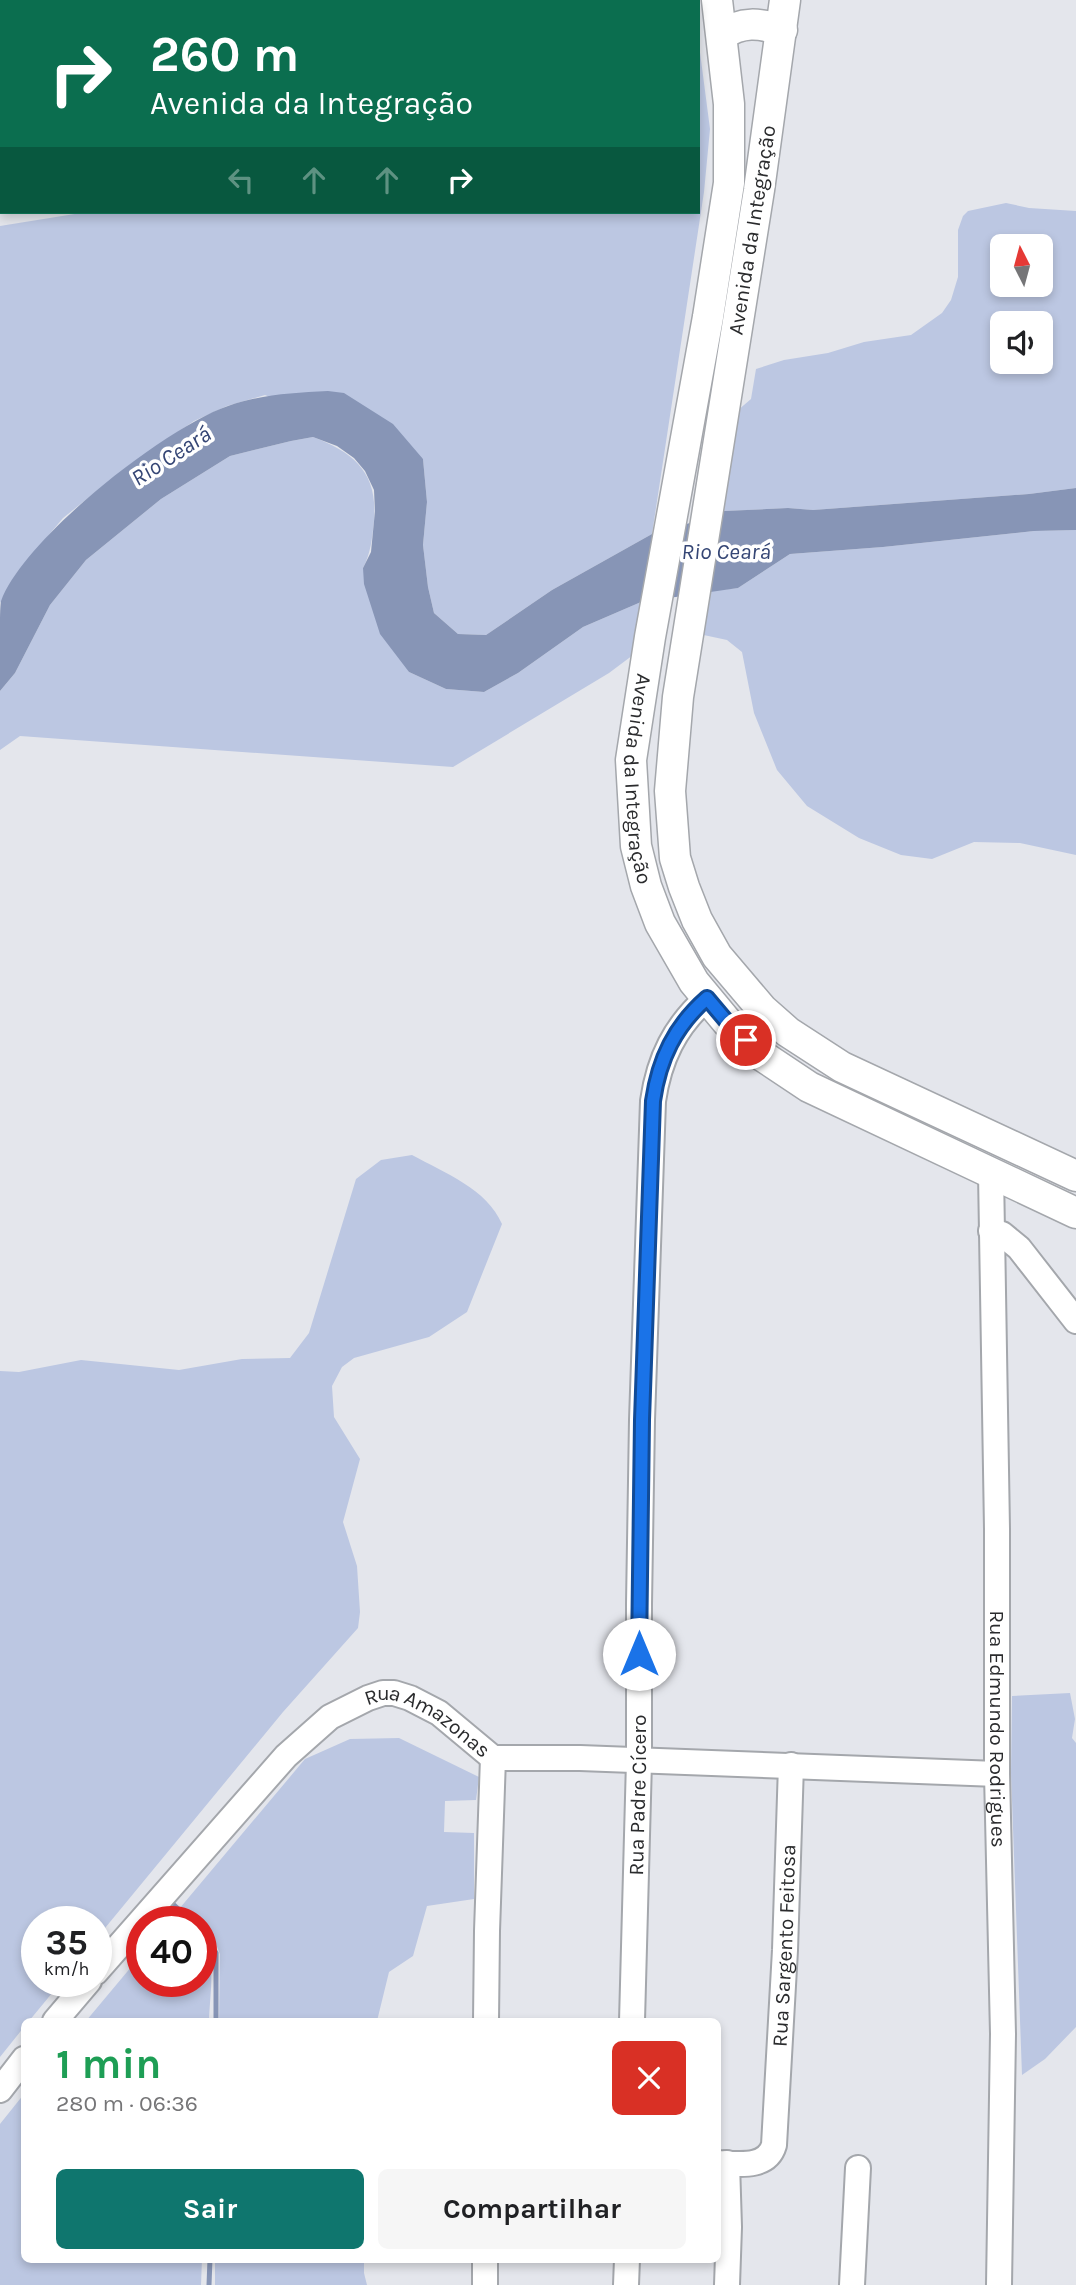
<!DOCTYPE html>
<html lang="pt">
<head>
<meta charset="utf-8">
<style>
  body { margin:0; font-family:Karla,sans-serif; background:#f6f6f6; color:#202124; height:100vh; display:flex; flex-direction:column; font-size:26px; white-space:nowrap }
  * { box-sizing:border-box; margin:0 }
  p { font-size:23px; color:#757577 }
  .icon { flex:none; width:38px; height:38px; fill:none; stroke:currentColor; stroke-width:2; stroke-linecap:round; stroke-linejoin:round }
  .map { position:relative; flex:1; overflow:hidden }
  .drawer { position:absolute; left:21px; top:2018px; width:700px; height:245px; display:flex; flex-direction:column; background:#fff; border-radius:10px; box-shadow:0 4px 10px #0003 }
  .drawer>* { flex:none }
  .banner { position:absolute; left:0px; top:0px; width:700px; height:214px; box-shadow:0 4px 10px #0003; background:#0b6e4f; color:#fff; overflow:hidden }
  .needle { width:46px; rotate:354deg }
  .controls { position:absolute; left:990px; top:234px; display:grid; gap:14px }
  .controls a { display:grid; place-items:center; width:63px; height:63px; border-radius:10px; background:#fff; box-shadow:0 4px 10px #0003; font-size:35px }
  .speed { position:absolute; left:21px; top:1906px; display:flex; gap:14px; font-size:35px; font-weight:700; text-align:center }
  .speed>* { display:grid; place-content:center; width:91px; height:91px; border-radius:50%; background:#fff; box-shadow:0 4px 10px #0003; line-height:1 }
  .speed small { font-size:18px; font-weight:400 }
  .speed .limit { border:10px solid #d22; background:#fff; color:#111 }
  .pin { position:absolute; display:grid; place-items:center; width:60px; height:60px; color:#fff; margin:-30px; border:4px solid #fff; border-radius:50%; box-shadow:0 2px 7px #0007 }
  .me { position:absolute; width:77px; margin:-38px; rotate:0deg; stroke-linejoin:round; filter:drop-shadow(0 0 5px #0008) }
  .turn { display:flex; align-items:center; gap:24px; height:147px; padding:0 35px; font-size:32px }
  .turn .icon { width:91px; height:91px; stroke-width:2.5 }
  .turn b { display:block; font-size:49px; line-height:60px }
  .lanes { display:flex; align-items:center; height:66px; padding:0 35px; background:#0003; justify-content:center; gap:35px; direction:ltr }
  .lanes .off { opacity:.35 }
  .round { display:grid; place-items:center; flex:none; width:74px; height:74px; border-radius:10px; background:#f6f6f6 }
  .head { display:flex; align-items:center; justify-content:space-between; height:119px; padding:0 35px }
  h1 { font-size:42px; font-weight:700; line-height:52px; color:#1e9e55 }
  .cta { display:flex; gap:14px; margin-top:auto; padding:14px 35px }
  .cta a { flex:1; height:80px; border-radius:10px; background:#0f766e; color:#fff; font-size:28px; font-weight:700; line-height:80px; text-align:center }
  .cta a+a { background:#f6f6f6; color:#202124 }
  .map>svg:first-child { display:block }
</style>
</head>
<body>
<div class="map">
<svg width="1076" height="2285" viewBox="0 0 1076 2285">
  <rect width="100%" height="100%" fill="#e4e6ec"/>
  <g fill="#bcc7e2" fill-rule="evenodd">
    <path d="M 698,37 L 710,129 L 704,192 L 652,534 L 552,590 L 486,635 L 458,634 L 434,613 L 428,587 L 423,545 L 427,502 L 423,459 L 265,395 L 227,406 L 194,421 L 128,466 L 63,518 L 16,574 L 0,603 L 0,226 L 87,212 L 698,212 Z"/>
    <path d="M 1006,203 L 1029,208 L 1076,211 L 1076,488 L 1029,494 L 813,510 L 788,508 L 724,511 L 737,411 L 751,399 L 756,369 L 784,360 L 828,353 L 864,342 L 911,335 L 942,313 L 951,300 L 958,277 L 958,230 L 963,216 L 968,211 ZM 1003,247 L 1041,247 L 1041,285 L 1003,285 ZM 1003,324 L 1041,324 L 1041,362 L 1003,362 Z"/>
    <path d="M 313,437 C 355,453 378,473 374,521 C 372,539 371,552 363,568 L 409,672 L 446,689 L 484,692 L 518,673 L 583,627 L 641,602 L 633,655 L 609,673 L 453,767 L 20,736 L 0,750 L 0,691 L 15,673 L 50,605 L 86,560 L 161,499 L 230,456 L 291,441 Z"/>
    <path d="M 1076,530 L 1076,855 L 1020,843 L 974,842 L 932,859 L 901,855 L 859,838 L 807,806 L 777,770 L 754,713 L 742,652 L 727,640 L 699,634 L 708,591 L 738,588 L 790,554 L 883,547 L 1034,531 Z"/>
    <path d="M 412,1155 C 445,1173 487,1189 502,1224 L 467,1312 L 429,1337 L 354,1358 L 342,1367 L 332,1386 L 334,1417 L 360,1459 L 343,1522 L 357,1566 L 360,1612 L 358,1628 L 283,1712 L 96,1939 L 96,1922 L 37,1922 L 37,1981 L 62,1981 L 29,2021 L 24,2021 L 24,2027 L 0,2057 L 0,1371 L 19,1372 L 81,1360 L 179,1370 L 242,1359 L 290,1358 L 309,1333 L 356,1179 L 381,1160 Z"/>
    <path d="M 1070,1693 L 1075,1719 L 1072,1738 L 1076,1743 L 1076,2027 L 1045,2059 L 1022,2075 L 1011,1773 L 1012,1696 Z"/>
    <path d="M 399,1738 L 479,1777 L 476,1800 L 445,1801 L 444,1832 L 474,1833 L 474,1899 L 427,1906 L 413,1956 L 389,1972 L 377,2021 L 219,2021 L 220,1954 L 216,1944 L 201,1929 L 201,1922 L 169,1921 L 305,1759 L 350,1739 Z"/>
    <path d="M 201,1931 C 217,1958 210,1991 209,2021 L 86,2021 L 142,1954 L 142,1981 L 201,1981 Z"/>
    <path d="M 24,2094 L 24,2259 L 202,2259 L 201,2285 L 0,2285 L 0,2124 Z"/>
    <path d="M 215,2259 L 364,2259 L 364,2273 L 367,2285 L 215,2285 Z"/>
  </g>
  <path fill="#8795b6" d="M 328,391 L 344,393 L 393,424 L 423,459 L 427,502 L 423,545 L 428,587 L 434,613 L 458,634 L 486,635 L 552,590 L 652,534 L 714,516 L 724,511 L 788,508 L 813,510 L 1029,494 L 1076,488 L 1076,530 L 1034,531 L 883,547 L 790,554 L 738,588 L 641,602 L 583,627 L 518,673 L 484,692 L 446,689 L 409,672 L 380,634 L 364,584 L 363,568 L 371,552 L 375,511 L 374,490 L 365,471 L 354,458 L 337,446 L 313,437 L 291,441 L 230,456 L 161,499 L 86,560 L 50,605 L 15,673 L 0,691 C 0,670 0,649 0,627 C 0,619 0,608 1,601 C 24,538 166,427 228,406 C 263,394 292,393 328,391 Z"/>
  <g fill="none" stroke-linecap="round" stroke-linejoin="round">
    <g stroke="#8795b6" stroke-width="5">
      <path d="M 174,1905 L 193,1922"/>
      <path d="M 201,1931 L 216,1953 L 216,2021"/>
      <path d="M 209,2285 L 210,2259"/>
    </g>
    <g stroke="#a4a7ac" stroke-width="28">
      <g id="minor">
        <path d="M 229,0 L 229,2"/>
        <path d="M 272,2 L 283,0"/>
        <path d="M 0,47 L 2,47"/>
        <path id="s1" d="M 991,1173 L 997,1529 L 997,1774 L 1003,2034 L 999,2285"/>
        <path d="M 991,1231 L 1002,1234 L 1019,1248 L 1076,1321"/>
        <path id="s2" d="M 96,1972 L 286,1756 L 330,1717 L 368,1698 L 383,1693 L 394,1693 L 410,1698 L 439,1713 L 493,1758 L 580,1758 L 997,1774"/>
        <path d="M 55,2021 L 89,1981"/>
        <path d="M 486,2021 L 487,1931 L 493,1758"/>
        <path id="s3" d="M 632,2021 L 639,1761 L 639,1604 L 642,1420 L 653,1101 C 659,1059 675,1026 707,998"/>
        <path d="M 0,2090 L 24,2059"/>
        <path id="s4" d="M 718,2163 C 738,2164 767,2169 774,2145 L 785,1950 L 791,1765"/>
        <path d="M 485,2285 L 485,2259"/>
        <path d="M 626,2285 L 627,2259"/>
        <path d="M 727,2285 L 729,2227 L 727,2163"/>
        <path d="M 852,2285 L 858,2168"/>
      </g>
    </g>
    <g stroke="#a4a7ac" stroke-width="33">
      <g id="major">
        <path id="s5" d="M 717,0 L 729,104 L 729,183 L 708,317 L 650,637 L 631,760 L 636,846 L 646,886 L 660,923 L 694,982 L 728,1023 L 764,1057 L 809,1087 L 1076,1213"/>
        <path d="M 785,0 L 759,190 L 678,697 L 670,791 L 675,858 L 684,887 L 697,920 L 717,956 L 762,1009 L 788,1032 L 842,1067 L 1076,1176"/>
        <path d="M 722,35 C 742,21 759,23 782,30"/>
      </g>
    </g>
    <use href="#minor" stroke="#fff" stroke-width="24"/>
    <use href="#major" stroke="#fff" stroke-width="30"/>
  </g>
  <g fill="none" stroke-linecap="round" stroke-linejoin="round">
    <g stroke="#114b97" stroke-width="18">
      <path id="route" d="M 639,1654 L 642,1420 L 653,1101 C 659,1059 675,1026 707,998 L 728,1023 L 746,1040"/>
    </g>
    <use href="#route" stroke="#1a73e8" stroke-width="12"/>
  </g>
  <g text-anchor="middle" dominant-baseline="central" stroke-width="7" stroke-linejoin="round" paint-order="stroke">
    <g font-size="21" fill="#2a2b2d" stroke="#fff">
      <text transform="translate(752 230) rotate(-81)">Avenida da Integração</text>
      <text stroke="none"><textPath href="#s5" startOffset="788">Avenida da Integração</textPath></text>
      <text stroke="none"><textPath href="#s1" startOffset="556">Rua Edmundo Rodrigues</textPath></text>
      <text stroke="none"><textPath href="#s2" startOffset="457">Rua Amazonas</textPath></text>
      <text stroke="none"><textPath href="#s3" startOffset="226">Rua Padre Cícero</textPath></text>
      <text stroke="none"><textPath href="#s4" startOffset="264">Rua Sargento Feitosa</textPath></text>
    </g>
    <g font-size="23" font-style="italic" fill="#354675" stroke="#fff">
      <text transform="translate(171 456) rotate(-33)">Rio Ceará</text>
      <text x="726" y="551">Rio Ceará</text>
    </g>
  </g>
</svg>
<div class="controls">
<a><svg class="needle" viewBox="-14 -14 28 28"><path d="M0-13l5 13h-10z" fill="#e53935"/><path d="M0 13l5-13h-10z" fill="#757577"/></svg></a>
<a><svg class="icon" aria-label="sound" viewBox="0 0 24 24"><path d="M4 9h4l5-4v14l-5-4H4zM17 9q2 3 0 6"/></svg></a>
</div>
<div class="speed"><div>35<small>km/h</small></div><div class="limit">40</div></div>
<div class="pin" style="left:746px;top:1040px;background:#d93025"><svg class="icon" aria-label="arrive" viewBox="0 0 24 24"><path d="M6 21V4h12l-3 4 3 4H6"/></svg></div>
<svg class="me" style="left:639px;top:1654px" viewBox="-20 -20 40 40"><circle r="19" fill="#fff"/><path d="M0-13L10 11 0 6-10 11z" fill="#1a73e8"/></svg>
<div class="banner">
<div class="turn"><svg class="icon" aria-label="right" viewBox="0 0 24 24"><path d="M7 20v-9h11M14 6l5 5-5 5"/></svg><div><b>260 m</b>Avenida da Integração</div></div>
<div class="lanes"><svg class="icon off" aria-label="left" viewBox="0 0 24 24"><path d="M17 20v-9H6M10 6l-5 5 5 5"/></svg><svg class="icon off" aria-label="ahead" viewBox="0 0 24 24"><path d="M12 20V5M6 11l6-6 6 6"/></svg><svg class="icon off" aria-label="ahead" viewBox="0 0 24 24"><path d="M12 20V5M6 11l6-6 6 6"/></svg><svg class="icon" aria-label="right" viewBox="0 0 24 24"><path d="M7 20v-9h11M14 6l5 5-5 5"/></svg></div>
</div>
<section class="drawer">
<div class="head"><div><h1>1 min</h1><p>280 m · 06:36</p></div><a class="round" style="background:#d93025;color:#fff"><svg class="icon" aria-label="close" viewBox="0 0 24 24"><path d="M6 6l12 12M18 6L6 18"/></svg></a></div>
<div class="cta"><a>Sair</a><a>Compartilhar</a></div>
</section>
</div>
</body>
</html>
